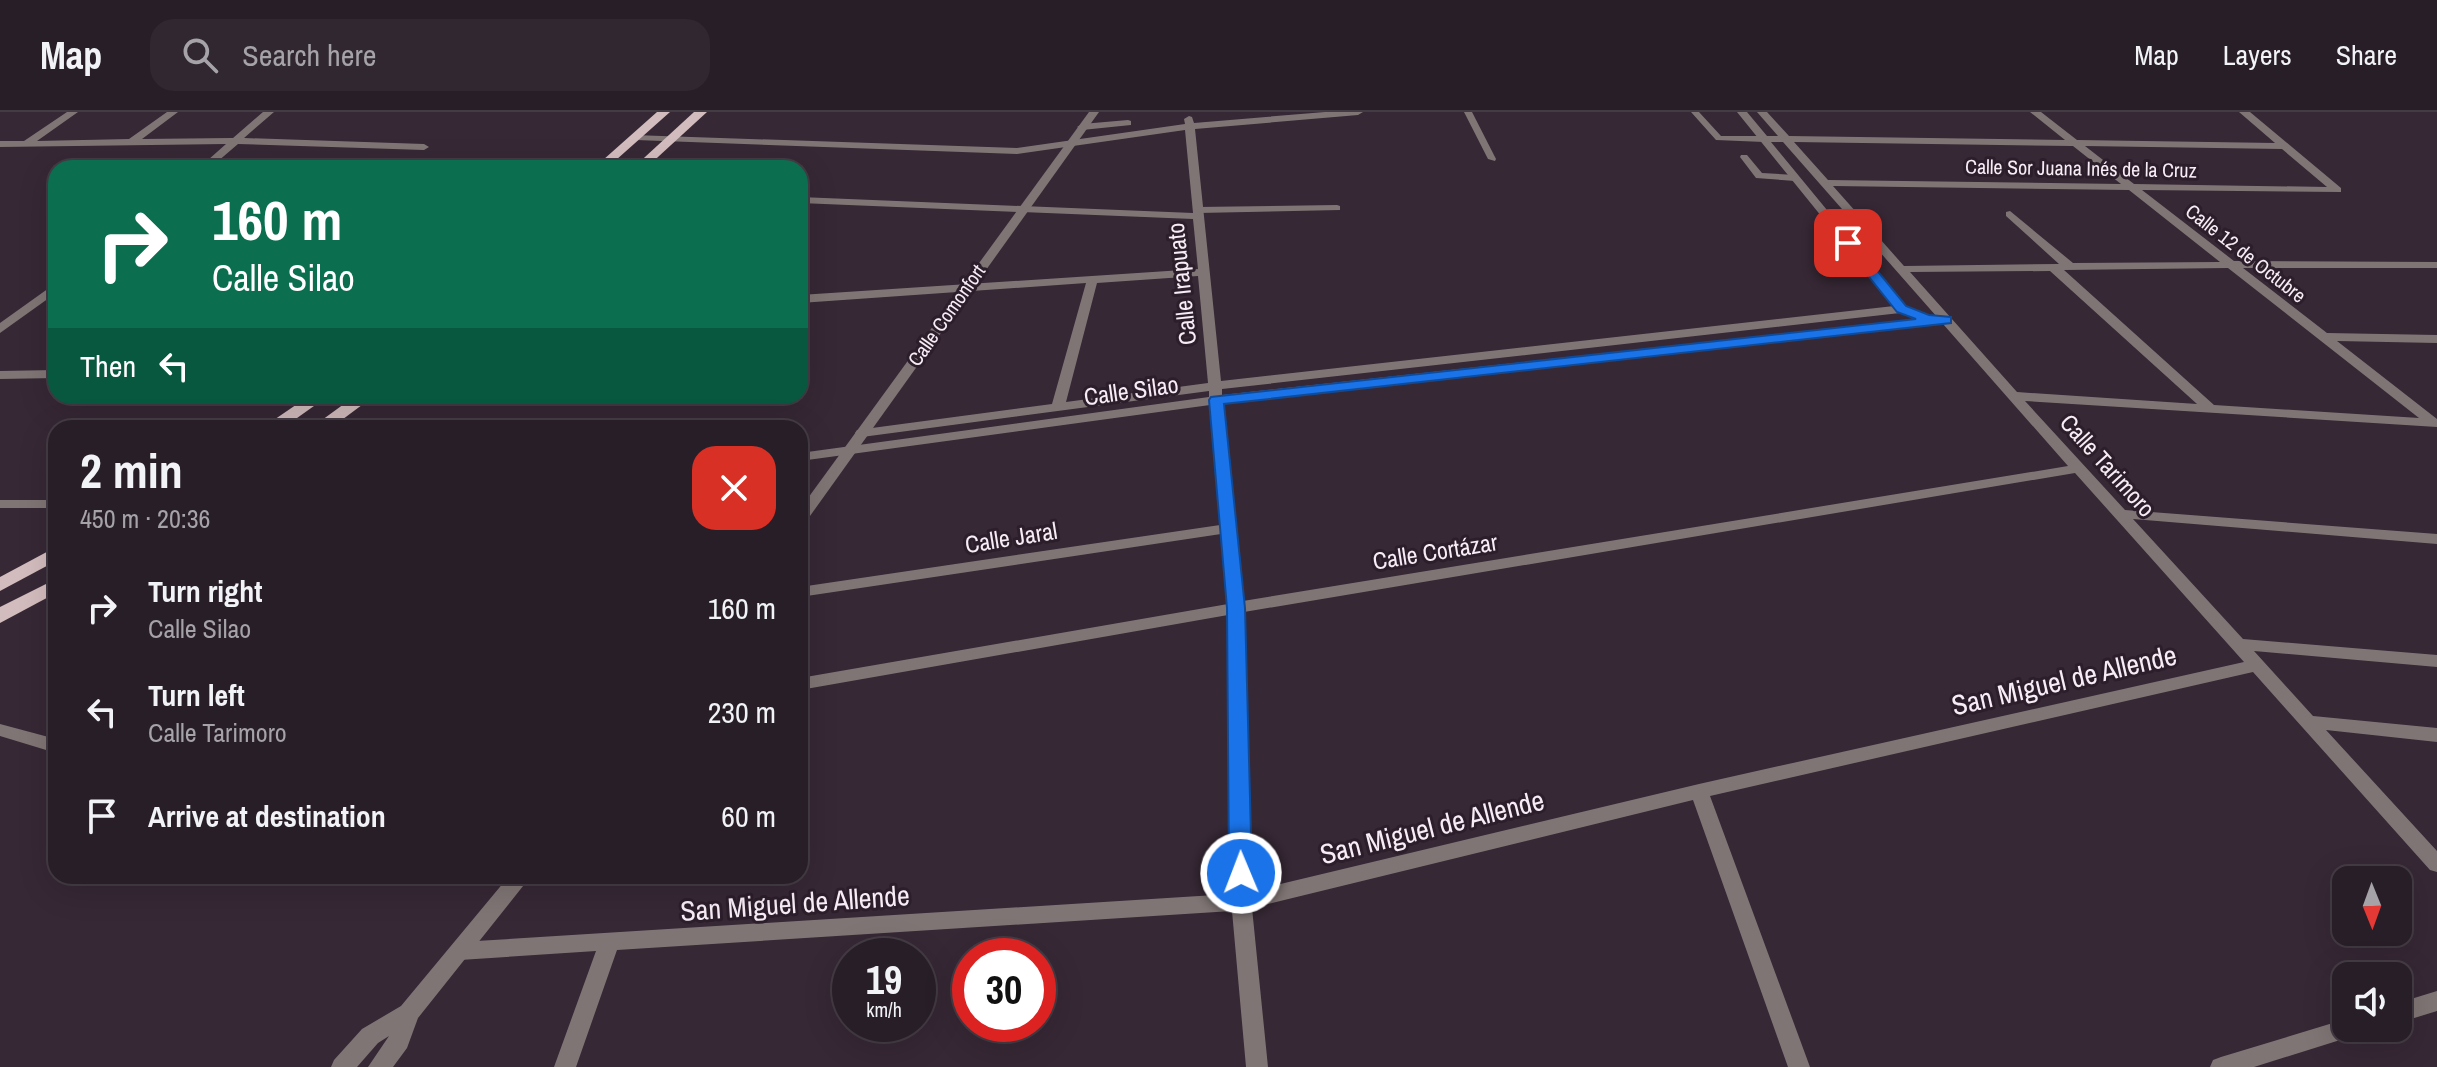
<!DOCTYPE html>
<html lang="en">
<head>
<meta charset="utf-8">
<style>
  body { margin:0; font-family:"Archivo Narrow",sans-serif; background:#302730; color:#f1f3f6; height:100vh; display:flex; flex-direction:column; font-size:30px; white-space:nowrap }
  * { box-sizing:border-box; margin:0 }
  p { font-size:26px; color:#a5a2a8 }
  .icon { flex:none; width:44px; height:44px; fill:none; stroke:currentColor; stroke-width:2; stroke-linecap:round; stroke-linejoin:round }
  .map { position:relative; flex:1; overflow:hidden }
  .sheet { position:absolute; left:48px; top:308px; width:760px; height:464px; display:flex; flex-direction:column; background:#281e28; border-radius:24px; box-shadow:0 8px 32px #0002,0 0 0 2px #443c45 }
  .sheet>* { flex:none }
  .top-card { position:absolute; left:48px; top:48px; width:760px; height:244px; border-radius:24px; box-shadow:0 8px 32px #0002,0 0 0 2px #443c45; background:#0b6e4f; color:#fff; overflow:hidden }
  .needle { width:52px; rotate:179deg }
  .controls { position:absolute; left:2332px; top:754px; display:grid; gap:16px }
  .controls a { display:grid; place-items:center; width:80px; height:80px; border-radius:16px; background:#281e28; box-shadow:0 8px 32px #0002,0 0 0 2px #443c45; font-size:40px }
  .speed { position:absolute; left:832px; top:826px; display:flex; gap:16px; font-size:40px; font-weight:700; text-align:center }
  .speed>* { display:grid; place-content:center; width:104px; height:104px; border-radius:50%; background:#281e28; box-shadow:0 8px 32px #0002,0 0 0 2px #443c45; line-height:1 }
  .speed small { font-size:20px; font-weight:400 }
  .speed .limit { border:12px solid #d22; background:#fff; color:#111 }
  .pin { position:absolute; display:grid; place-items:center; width:68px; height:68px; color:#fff; margin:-34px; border-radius:16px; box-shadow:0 4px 12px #0006 }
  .me { position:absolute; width:88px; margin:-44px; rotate:359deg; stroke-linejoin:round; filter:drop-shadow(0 0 6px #0008) }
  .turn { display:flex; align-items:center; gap:28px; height:168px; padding:0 32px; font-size:36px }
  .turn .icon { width:104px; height:104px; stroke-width:2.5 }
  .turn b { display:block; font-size:56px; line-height:68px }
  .then { display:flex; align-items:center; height:76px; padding:0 32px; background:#0003; gap:16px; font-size:30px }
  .round { display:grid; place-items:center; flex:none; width:84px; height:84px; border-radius:24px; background:#302730 }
  .headline { display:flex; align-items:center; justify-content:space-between; height:136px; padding:0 32px }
  h1 { font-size:48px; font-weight:800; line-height:60px }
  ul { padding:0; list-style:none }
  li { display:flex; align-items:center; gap:24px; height:104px; padding:0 32px }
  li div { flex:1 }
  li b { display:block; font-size:30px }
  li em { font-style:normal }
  header { display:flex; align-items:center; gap:48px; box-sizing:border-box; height:112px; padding:0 40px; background:#281e28; border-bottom:2px solid #443c45 }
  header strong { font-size:38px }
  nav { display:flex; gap:44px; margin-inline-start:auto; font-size:28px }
  .search { width:560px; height:72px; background:#302730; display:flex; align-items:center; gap:20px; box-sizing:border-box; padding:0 28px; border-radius:24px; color:#a5a2a8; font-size:30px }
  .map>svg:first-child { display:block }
</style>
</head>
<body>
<header>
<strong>Map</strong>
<div class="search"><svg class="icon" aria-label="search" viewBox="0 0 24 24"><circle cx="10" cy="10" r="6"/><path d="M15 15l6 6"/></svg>Search here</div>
<nav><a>Map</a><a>Layers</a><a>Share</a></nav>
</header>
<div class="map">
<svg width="2437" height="955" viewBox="0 0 2437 955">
  <rect width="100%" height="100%" fill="#362835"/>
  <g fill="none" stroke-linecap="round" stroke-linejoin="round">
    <g fill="#807575" fill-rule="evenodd">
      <path d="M 1464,0 L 1472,0 L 1496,47 L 1495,49 L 1488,47 Z"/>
      <path d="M 1691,0 L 1699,0 L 1721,24 L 1764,24 L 1768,27 L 1764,30 L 1716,28 Z"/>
      <path d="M 1741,43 L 1747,43 L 1762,61 L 1795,63 L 1799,66 L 1795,69 L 1756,66 L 1740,45 Z"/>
      <path d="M 1337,93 L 1340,94 L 1340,98 L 1198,101 L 1193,98 L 1198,95 Z"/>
    </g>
    <g fill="#807575" fill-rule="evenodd">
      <path d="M 67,0 L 78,0 L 37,29 L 129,27 L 167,0 L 178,0 L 142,27 L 233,26 L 263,0 L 274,0 L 244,26 L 424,32 L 429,35 L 424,38 L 238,32 L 210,56 L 199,56 L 226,32 L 0,35 L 0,29 L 24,29 Z"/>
      <path d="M 1325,0 L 1363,0 L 1358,3 L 1195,17 L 1221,269 L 1894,194 L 1737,0 L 1747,0 L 1767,24 L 1778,24 L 1757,0 L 1767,0 L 1789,24 L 2065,28 L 2030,0 L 2041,0 L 2077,28 L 2275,31 L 2239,0 L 2250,0 L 2341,76 L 2341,80 L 2142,78 L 2234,149 L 2437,150 L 2437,156 L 2243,156 L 2327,221 L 2437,223 L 2437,231 L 2337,229 L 2437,307 L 2437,315 L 2025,289 L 2125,398 L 2437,422 L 2437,432 L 2133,407 L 2243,527 L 2437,543 L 2437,555 L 2254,539 L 2313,604 L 2437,616 L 2437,630 L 2326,618 L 2437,739 L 2437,760 L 2430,758 L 2253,560 L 1710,684 L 1810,955 L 1788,955 L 1693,688 L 1252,796 L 1268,955 L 1246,955 L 1232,799 L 617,838 L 576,955 L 554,955 L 596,839 L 460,848 L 453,845 L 449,839 L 453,833 L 460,830 L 1231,782 L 1228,503 L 800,578 L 800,566 L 1228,492 L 1221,422 L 800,485 L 800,475 L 1220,413 L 1210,293 L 800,349 L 800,341 L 1209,285 L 1209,279 L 862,325 L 855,321 L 857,318 L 1052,292 L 1086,171 L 800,191 L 800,183 L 1198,157 L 1193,107 L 800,91 L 800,85 L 1193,101 L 1185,18 L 1017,42 L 636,28 L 631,25 L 633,23 L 1017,36 L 1185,12 L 1184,7 L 1189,4 L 1192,5 L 1194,11 ZM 1771,30 L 1783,30 L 1937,205 L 1222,283 L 1222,277 L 1900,201 L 1913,204 L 1913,198 L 1906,194 ZM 1794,30 L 2073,34 L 2121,72 L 1828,68 ZM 2085,34 L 2282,37 L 2327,75 L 2134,72 ZM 1833,74 L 2129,78 L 2220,150 L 2073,151 L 2010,99 L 2006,100 L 2006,104 L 2059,152 L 1904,154 ZM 2228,156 L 2419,306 L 2214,293 L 2064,158 ZM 2050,159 L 2197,292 L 2017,280 L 1910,160 ZM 1198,164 L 1208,271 L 1066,290 L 1097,171 ZM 1943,212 L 2068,354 L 1243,489 L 1223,291 ZM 2075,361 L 2244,550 L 1699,672 L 1251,779 L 1244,500 Z"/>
      <path d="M 1128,8 L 1131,9 L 1131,13 L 1082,18 L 1077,15 L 1082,12 Z"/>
      <path d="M 56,171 L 56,181 L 0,221 L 0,211 Z"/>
      <path d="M 56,258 L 56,266 L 0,267 L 0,259 Z"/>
      <rect x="0" y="388" width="56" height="8"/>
      <path d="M 0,612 L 56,627 L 56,641 L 0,624 Z"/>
      <path d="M 2437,879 L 2437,899 L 2398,911 L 2398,891 Z"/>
      <path d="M 2346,907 L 2346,916 L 2359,916 L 2356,923 L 2254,955 L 2210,955 L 2213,948 L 2221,945 Z"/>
    </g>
    <g fill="#807575" fill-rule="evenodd">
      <path d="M 1089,0 L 1099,0 L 805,411 L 800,413 L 800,397 Z"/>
      <path d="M 509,764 L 531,764 L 418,906 L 407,936 L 393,955 L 368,955 L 389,924 L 378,931 L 357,955 L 331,955 L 334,948 L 362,917 L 401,894 Z"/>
    </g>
    <g fill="#d3bcbd" fill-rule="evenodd">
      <path d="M 657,0 L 670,0 L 607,56 L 594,56 Z"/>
      <path d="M 694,0 L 707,0 L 646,56 L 633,56 Z"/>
      <path d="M 309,284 L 328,284 L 283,316 L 262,316 Z"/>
      <path d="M 355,284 L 374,284 L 331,316 L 311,316 Z"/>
      <path d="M 56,435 L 56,449 L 0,479 L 0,465 Z"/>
      <path d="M 56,467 L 56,481 L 0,511 L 0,495 Z"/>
    </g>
  </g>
  <path fill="#1a73e8" stroke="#114b97" stroke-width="2" d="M 1848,128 L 1853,129 L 1906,194 L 1929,203 L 1951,205 L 1951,211 L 1224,292 L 1245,496 L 1252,761 L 1249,767 L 1241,770 L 1233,767 L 1229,761 L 1227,496 L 1209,288 L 1211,285 L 1916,207 L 1897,200 L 1842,131 Z"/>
  <g text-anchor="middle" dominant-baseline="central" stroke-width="6" stroke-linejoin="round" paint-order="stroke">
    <g font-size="20" fill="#f7edf6" stroke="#2c1e2b">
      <text transform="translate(2081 56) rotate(1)">Calle Sor Juana Inés de la Cruz</text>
      <text transform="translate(2246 141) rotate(38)">Calle 12 de Octubre</text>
      <text transform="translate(946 203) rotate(-55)">Calle Comonfort</text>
    </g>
    <g font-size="24" fill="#f7edf6" stroke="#2c1e2b">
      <text transform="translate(1181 172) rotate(-96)">Calle Irapuato</text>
      <text transform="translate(1131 278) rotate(-8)">Calle Silao</text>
      <text transform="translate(2108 353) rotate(48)">Calle Tarimoro</text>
      <text transform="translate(1011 425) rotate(-9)">Calle Jaral</text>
      <text transform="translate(1435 439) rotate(-9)">Calle Cortázar</text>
    </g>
    <g font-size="28" fill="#f7edf6" stroke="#2c1e2b">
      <text transform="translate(2064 568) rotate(-13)">San Miguel de Allende</text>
      <text transform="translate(1432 715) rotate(-14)">San Miguel de Allende</text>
      <text transform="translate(795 791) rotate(-4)">San Miguel de Allende</text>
    </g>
  </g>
</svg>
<div class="controls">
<a><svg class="needle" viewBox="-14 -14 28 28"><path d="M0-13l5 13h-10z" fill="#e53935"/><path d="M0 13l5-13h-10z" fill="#a5a2a8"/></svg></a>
<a><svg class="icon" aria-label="sound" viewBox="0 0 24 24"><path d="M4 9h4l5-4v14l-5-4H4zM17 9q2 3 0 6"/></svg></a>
</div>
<div class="speed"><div>19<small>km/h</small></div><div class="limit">30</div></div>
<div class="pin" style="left:1848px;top:131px;background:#d93025"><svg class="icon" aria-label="arrive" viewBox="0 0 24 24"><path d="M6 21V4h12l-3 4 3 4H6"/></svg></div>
<svg class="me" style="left:1241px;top:761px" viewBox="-20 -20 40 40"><circle r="17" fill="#1a73e8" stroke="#fff" stroke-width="3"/><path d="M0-11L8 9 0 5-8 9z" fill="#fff"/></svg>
<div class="top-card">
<div class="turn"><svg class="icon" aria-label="right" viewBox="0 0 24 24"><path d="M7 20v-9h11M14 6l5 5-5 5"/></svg><div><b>160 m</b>Calle Silao</div></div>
<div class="then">Then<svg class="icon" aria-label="left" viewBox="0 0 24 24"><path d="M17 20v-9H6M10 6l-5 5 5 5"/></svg></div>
</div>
<section class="sheet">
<div class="headline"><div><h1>2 min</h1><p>450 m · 20:36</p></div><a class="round" style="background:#d93025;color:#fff"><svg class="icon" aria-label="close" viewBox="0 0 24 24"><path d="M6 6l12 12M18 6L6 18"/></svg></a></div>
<ul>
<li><svg class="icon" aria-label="right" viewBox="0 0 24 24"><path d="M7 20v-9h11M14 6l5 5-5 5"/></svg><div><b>Turn right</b><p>Calle Silao</p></div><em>160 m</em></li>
<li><svg class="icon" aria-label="left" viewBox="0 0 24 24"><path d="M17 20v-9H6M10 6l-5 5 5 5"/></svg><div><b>Turn left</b><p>Calle Tarimoro</p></div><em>230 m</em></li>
<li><svg class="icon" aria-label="arrive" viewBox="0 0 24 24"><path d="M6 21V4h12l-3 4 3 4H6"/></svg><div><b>Arrive at destination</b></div><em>60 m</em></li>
</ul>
</section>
</div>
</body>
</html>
